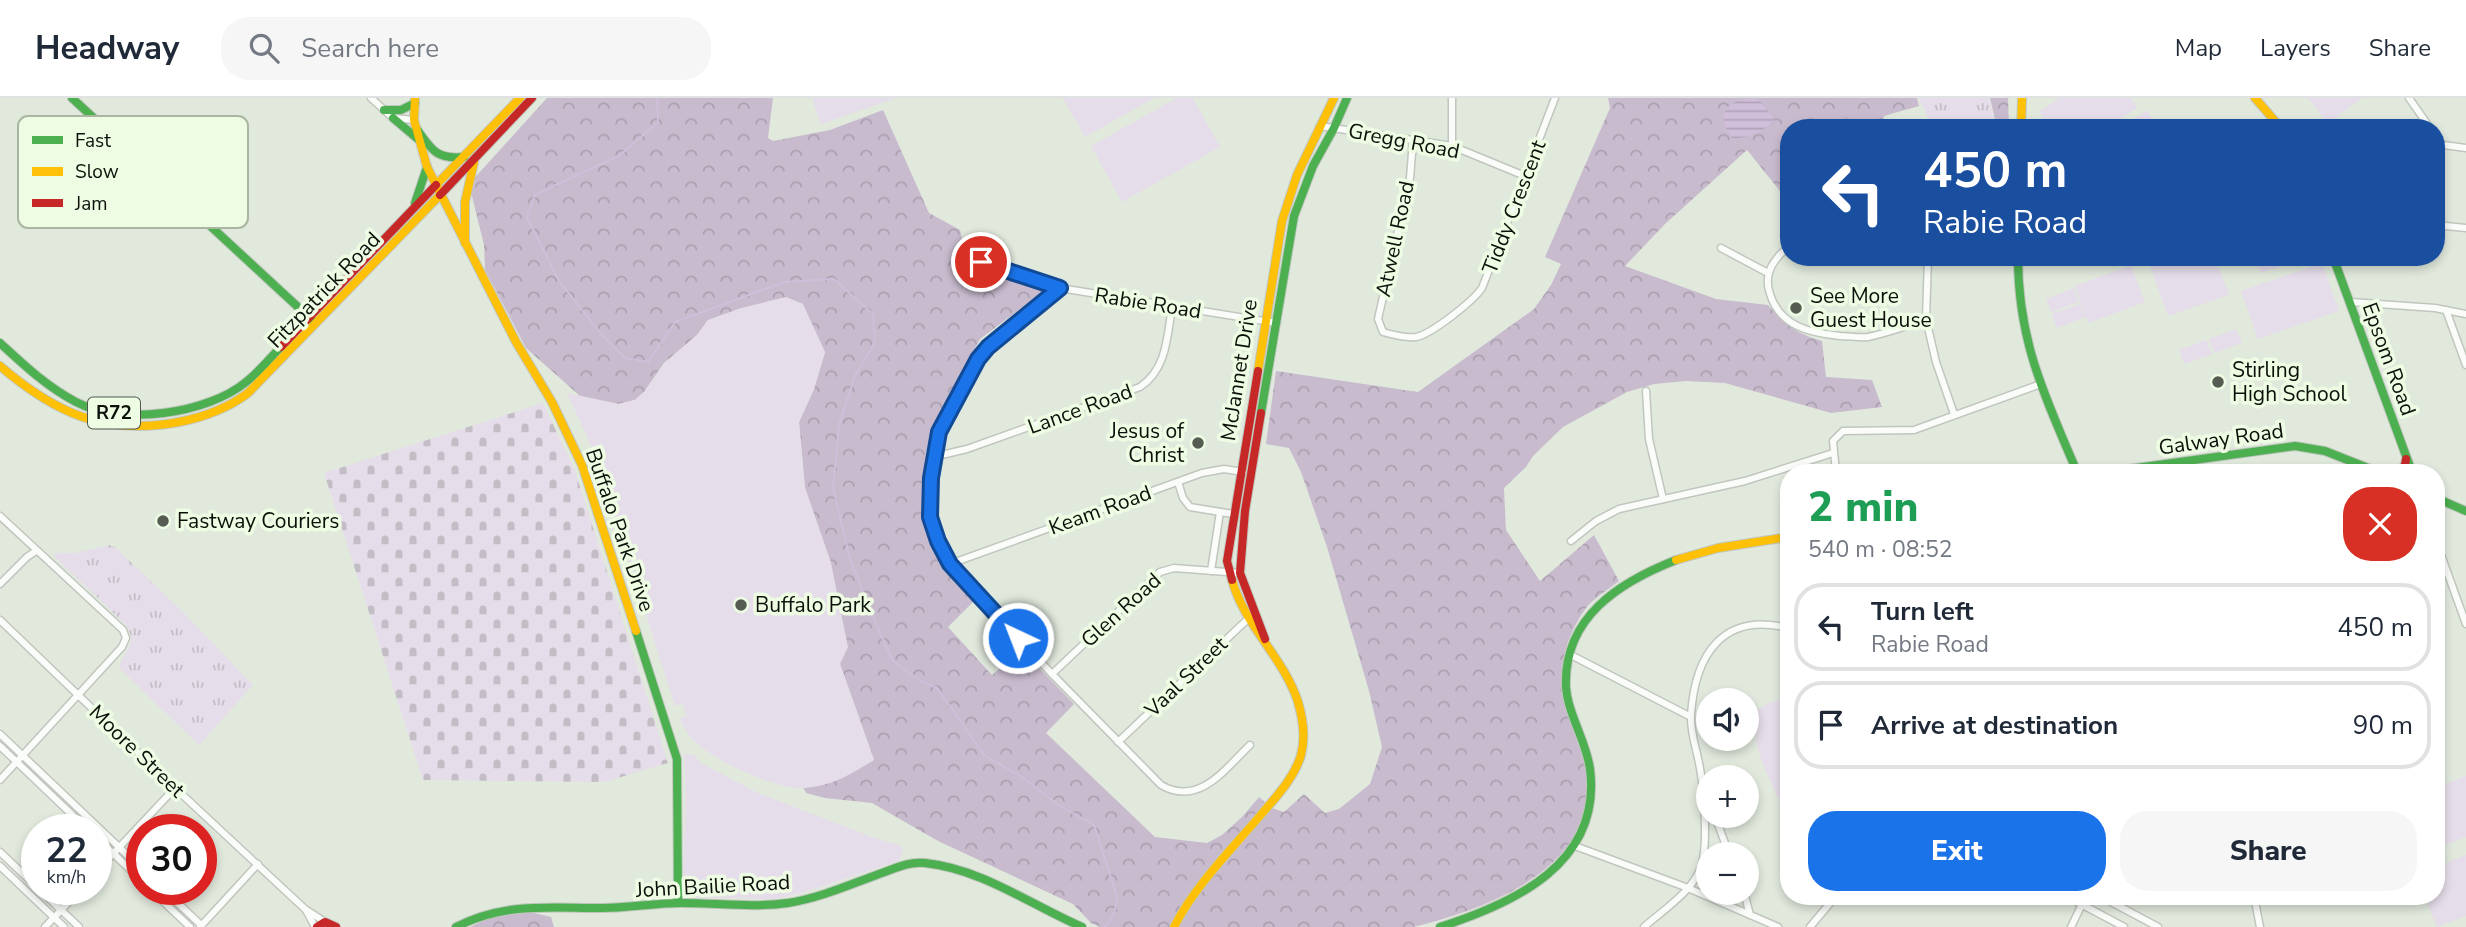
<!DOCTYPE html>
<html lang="en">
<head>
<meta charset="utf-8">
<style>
  body { margin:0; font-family:"Nunito Sans",sans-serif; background:#f6f6f7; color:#1f2937; height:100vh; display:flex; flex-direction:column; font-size:26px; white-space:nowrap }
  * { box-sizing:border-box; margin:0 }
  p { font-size:23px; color:#747a83 }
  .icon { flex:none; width:38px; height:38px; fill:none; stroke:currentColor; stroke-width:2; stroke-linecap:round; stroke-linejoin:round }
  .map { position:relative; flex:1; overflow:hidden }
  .details { position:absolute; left:1780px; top:366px; width:665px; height:441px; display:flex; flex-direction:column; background:#fff; border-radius:28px; box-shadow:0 4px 10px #0003 }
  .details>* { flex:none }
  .top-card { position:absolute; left:1780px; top:21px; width:665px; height:147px; border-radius:28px; box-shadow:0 4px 10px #0003; background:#1a4fa0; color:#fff; overflow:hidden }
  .fabs { position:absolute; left:1696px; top:590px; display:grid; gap:14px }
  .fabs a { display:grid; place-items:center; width:63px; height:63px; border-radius:50%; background:#fff; box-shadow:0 4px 10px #0003; font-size:35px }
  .speed { position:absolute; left:21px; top:716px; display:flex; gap:14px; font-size:35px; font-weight:700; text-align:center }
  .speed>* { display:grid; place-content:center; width:91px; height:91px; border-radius:50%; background:#fff; box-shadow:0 4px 10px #0003; line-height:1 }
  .speed small { font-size:18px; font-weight:400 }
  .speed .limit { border:10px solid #d22; background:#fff; color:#111 }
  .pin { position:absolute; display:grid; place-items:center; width:60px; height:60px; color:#fff; margin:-30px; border:4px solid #fff; border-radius:50%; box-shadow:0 2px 7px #0007 }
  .me { position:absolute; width:77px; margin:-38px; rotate:317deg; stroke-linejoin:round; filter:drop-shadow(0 0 5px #0008) }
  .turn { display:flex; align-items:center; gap:24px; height:147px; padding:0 28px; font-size:32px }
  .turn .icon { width:91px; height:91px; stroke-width:2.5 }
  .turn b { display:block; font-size:49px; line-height:60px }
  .round { display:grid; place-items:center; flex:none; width:74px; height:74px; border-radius:28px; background:#f6f6f7 }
  .headline { display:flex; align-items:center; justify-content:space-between; height:119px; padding:0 28px }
  h1 { font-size:42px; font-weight:800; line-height:52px; color:#1e9e55 }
  .cta { display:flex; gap:14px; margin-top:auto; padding:14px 28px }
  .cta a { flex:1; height:80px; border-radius:28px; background:#1a73e8; color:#fff; font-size:28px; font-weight:800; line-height:80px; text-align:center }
  .cta a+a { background:#f6f6f7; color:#1f2937 }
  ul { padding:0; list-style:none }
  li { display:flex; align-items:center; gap:21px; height:88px; margin:0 14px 10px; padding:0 14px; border:4px solid #e0e1e3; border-radius:28px }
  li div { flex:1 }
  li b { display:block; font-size:26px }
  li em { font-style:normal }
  header { display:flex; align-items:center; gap:42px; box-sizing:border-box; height:98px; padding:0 35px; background:#fff; border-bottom:2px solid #e0e1e3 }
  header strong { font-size:33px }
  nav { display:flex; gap:38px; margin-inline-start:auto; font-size:24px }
  .search { width:490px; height:63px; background:#f6f6f7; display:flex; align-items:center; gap:18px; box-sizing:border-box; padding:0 24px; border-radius:28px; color:#747a83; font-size:26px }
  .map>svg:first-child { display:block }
</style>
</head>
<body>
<header>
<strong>Headway</strong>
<div class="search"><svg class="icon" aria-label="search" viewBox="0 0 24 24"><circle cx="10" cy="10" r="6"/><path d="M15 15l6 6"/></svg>Search here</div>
<nav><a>Map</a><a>Layers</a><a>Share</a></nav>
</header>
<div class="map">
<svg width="2466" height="829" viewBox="0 0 2466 829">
  <defs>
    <pattern id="grass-tufts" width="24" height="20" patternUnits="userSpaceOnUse" patternTransform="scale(1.75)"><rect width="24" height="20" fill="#e5dde9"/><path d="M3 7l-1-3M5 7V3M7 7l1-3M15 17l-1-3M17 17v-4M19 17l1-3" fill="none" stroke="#c3bdc6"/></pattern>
    <pattern id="forest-crowns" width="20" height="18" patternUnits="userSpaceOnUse" patternTransform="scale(1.75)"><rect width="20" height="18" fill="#c8bbce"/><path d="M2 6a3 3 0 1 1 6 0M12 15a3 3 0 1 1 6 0" fill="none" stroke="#aba0b0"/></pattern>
    <pattern id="cemetery-stones" width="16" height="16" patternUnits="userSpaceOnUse" patternTransform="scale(1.75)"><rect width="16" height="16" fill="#e5dde9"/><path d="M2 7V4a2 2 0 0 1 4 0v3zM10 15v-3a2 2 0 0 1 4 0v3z" fill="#c3bdc6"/></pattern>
    <pattern id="water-rules" width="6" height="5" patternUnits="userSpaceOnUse" patternTransform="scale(1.75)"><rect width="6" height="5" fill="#d0beda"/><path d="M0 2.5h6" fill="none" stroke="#b1a2ba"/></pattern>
  </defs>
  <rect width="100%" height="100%" fill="#e1e9dd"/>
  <g fill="url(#grass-tufts)">
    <path d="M 1919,0 L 1989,0 L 1996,30 L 1932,30 Z"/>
    <path d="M 110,447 L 116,450 L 182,513 L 253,587 L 199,647 L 119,570 C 124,550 140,547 125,526 L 54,458 L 55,455 L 75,455 Z"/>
  </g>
  <g fill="url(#forest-crowns)">
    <path d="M 547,0 L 773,0 L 768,40 L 773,43 L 830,32 L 883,12 L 929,115 L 960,132 L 968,169 L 1014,178 L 1046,192 L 980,241 L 934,325 L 924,382 L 924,408 L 931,438 L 946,467 L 977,500 L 948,529 L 992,577 L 1021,551 L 1074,606 L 1046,635 L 1155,739 L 1207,745 L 1222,737 L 1242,719 L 1259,699 L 1272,710 L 1284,714 L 1304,696 L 1325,715 L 1339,711 L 1370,686 L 1382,649 L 1369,593 L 1327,449 L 1301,374 L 1289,350 L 1266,346 L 1276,273 L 1418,294 L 1534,211 L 1551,187 L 1561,166 L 1545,159 L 1610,10 L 1608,0 L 1917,0 L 1919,8 L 1884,18 L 1881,30 L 1788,30 L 1788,89 L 1780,93 L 1747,52 L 1665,126 L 1625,168 L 1716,201 L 1768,207 C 1786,227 1795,235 1822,243 L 1826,279 L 1872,282 L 1882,309 L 1831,315 L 1725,285 L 1686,283 L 1654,286 L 1627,294 L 1563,329 L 1533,358 L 1526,369 L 1504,390 L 1506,432 L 1540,483 L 1594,437 L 1619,483 C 1609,491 1594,500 1586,510 C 1556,552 1558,587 1574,632 C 1580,651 1589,669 1588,689 C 1587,775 1482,812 1413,829 L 1100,829 L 1091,825 L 1073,806 L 938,743 L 872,705 L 825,700 L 806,695 L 803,689 L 874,662 L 840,566 L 831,465 L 805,390 L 799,324 L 814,291 L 825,254 L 708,222 L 697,237 L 664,265 L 644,294 L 635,302 L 618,306 L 580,298 L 526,250 L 485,172 L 484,147 L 469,86 Z"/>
    <path d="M 1990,0 L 2008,0 L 2009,30 L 1997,30 Z"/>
    <path d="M 526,813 L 551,819 L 554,829 L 470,829 L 493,818 Z"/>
  </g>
  <path fill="url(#cemetery-stones)" d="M 543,305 L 575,373 L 668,665 L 604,684 L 423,682 L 324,375 Z"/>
  <g fill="#e5dde9">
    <path d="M 812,0 L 896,0 L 821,26 Z"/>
    <path d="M 1063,0 L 1154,0 L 1085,39 Z"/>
    <path d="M 1177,0 L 1193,0 L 1220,49 L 1122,104 L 1091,48 Z"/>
    <path d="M 2060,0 L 2131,0 L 2137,10 L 2107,30 L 2050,30 L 2039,14 Z"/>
    <path d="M 2308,0 L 2362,0 L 2328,26 Z"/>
    <path d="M 2147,12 L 2158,30 L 2121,30 Z"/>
    <path d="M 2147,159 L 2215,159 L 2229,197 L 2168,218 Z"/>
    <path d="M 2256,159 L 2307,159 L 2261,175 Z"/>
    <path d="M 2322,165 L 2339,213 L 2258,241 L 2241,193 Z"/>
    <path d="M 2131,167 L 2145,204 L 2088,225 L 2086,219 L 2057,230 L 2052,216 L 2080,206 L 2085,217 L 2075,188 Z"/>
    <path d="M 2074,190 L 2079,204 L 2051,214 L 2046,201 Z"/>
    <path d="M 786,199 L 803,206 L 825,254 L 814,291 L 799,324 L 805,390 L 831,465 L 848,549 L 840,566 L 874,662 C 851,676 833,688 804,690 C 776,692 716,663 695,644 C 688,638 684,629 680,621 L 686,618 L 683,606 L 675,608 L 595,356 L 567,295 L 618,306 L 635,302 L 644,294 L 665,265 L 697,237 L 708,222 L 741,210 Z"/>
    <path d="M 2236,231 L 2242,245 L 2214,255 L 2209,241 Z"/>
    <path d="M 2206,242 L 2212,256 L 2184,266 L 2179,252 Z"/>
    <path d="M 1788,600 L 1788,725 C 1776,689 1749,652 1755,614 L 1766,606 Z"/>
    <path d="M 689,656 L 695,658 L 701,665 L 758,695 L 872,739 L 902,748 L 903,753 L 898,763 L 811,792 L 775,801 L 689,799 L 684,794 C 683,748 688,702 684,657 Z"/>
    <path d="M 2466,678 L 2466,739 L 2436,751 L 2436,690 Z"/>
    <path d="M 2466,757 L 2466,818 L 2437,829 L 2424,798 L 2436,798 L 2436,769 Z"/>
  </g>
  <path fill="url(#water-rules)" d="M 1754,0 L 1761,4 L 1775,22 C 1766,32 1745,42 1732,40 C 1715,15 1726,2 1754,0 Z"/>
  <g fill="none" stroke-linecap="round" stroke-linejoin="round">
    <path stroke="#d0beda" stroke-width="2" d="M 657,0 L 658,24 L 620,57 L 535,97 L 527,119 L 559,183 L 602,237 L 625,260 L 648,264 L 675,224 L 784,184 L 834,181 L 873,216 L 875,244 L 855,278 L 839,327 L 833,390 L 850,461 L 876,526 L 893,563 L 921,583 L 937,590 L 985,658 L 1022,679 L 1060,708 L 1094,727 L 1117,799 C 1116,811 1114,821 1104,829"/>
    <g stroke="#c0c6bd" stroke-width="9">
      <g id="street">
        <path d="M 371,0 L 393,20 L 414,22"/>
        <path d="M 1452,0 L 1452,48"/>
        <path d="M 2409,0 L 2430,30"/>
        <path d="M 1320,28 L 1452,48 L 1525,78"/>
        <path d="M 1413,43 L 1410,80 L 1378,221 L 1383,234 C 1393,237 1406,240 1416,239 C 1432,236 1473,203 1482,190 L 1555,0"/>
        <path d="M 2436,46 L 2466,50"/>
        <path d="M 2436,127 L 2466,130"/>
        <path d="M 1788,149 C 1773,162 1763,176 1770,196 C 1780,229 1811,235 1840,238 C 1849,238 1859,240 1868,239 C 1887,235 1907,228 1926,221"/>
        <path d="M 1721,150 L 1768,175"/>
        <path d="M 1928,159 L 1926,221 L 1936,264 L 1954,316"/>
        <path d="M 981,164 L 1060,190 L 1277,225"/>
        <path d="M 1060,190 L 988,249 L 978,262 L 939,334 L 931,380 L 930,419 L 938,443 L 950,466 L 1052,576 L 1161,687 C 1199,709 1225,671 1250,647"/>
        <path d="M 2350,204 L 2435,210 L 2466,216"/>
        <path d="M 2446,212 L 2466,267"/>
        <path d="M 1646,293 L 1649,341 L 1663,401"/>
        <path d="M 933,359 L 967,351 L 1140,289 C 1167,271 1167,239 1172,209"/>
        <path d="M 1836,374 L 1833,343 L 1843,333 L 1914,332 L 2041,286"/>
        <path d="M 1178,384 L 1183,400 L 1190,409 L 1233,416"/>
        <path d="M 0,418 L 123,532 L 126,540 L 122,549 L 0,682"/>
        <path d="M 1571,443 L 1596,423 L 1619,411 L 1745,383 L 1833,355"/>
        <path d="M 2436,443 L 2466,526"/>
        <path d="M 950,466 L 1202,375 L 1224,371 L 1243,374"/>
        <path d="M 1211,473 L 1220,414"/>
        <path d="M 0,486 L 27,459 L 36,453"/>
        <path d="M 0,522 L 175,690 L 305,811 L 325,824"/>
        <path d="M 1569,556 L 1691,619"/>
        <path d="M 1052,576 L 1160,474 L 1174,470 L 1240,475"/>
        <path d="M 0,636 L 142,771"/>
        <path d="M 1118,644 L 1251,518"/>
        <path d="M 0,648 L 88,732"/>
        <path d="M 1715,718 L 1729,756"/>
        <path d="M 96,739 L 142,783"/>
        <path d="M 1575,748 L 1688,790 L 1778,829"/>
        <path d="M 0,754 L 37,789"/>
        <path d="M 0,768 L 64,829"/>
        <path d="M 96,774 L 175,690"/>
        <path d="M 39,791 L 79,829"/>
        <path d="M 150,791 L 190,829"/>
        <path d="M 163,791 L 201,827"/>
        <path d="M 1744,794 L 1750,817"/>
        <path d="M 2066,798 L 2124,829"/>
        <path d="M 2100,798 L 2158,829"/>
        <path d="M 2254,798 L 2260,829"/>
        <path d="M 306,812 L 315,829"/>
        <path d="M 45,829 L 81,791"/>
        <path d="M 200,829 L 258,766"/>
        <path d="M 1644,829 C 1663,812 1695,792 1702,766 C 1708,741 1704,690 1699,665 C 1696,650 1690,632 1691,617 C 1695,556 1723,514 1788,530"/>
        <path d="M 1810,829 L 1836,798"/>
        <path d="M 2071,829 L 2086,798"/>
      </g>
    </g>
    <g stroke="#c0c6bd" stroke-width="10">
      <g id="fast">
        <path d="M 72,0 L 312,222"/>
        <path d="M 384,12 L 401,12 L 415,5"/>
        <path d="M 393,20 L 419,42"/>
        <path d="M 416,30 C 431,51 436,62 464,59"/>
        <path d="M 415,105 L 427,69"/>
        <path d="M 2018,159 C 2018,244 2045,298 2077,374"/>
        <path d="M 2333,159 L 2412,374"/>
        <path d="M 0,245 C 24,267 47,289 76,304 C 122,328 207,316 246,284 C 259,274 269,261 281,249"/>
        <path d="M 1261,315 L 1294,118 L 1313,68 L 1334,30 L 1347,0"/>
        <path d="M 2107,374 L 2295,348 L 2325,353 L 2378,374"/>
        <path d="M 2436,400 L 2466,413"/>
        <path d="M 636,533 L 677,661 L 678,805"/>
        <path d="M 456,829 C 505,804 549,810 602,810 C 628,810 655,805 681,805 C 717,805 752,810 788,805 C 819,800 849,787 879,776 C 894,771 909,763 925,765 C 982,771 1031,807 1082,829"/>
        <path d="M 1440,829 C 1515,805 1602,765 1590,671 C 1586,642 1568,617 1566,589 C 1563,519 1620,484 1676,462"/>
      </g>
    </g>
    <g stroke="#c0c6bd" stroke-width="10">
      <g id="slow">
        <path d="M 415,0 L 414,22 L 427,69 L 516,244 L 552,304 L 582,367 L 636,533"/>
        <path d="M 2255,0 L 2281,30"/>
        <path d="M 2021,30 L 2022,0"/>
        <path d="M 436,87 L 520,0"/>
        <path d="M 465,145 L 465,104 L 474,64"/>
        <path d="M 0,268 C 55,315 105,338 179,324 C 204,319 227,311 248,295 L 440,97"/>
        <path d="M 1258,273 L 1282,123 L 1297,77 L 1334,0"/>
        <path d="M 1676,462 L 1718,450 L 1788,439"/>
        <path d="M 1174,829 C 1195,788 1229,754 1259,719 C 1274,701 1294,681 1301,657 C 1306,639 1303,621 1298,604 C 1284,560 1244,527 1232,482"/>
      </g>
    </g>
    <g stroke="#c0c6bd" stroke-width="10">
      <g id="jam">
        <path d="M 440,97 L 532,0"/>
        <path d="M 281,249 L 436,87"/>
        <path d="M 1261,315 L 1245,413 L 1240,475 L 1265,541"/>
        <path d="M 2398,374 L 2405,367 L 2406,361"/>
        <path d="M 1232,482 L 1227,463 L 1258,273"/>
        <path d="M 317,829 L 325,824 L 336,829"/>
      </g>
    </g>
    <use href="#street" stroke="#fafcfa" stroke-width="6"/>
    <use href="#fast" stroke="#4caf50" stroke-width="8"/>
    <use href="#slow" stroke="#ffc107" stroke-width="8"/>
    <use href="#jam" stroke="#c62828" stroke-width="8"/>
  </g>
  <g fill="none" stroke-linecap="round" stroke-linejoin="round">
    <g stroke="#114b97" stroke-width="18">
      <path id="route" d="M 981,164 L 1060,190 L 988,249 L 978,261 L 939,334 L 931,380 L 930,419 L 938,443 L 950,466 L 1018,540"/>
    </g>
    <use href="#route" stroke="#1a73e8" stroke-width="12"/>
  </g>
  <g fill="#575c53" stroke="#eefce4" stroke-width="2.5">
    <circle cx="1796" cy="210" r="7"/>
    <circle cx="2218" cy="284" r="7"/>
    <circle cx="1198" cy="345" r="7"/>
    <circle cx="163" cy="423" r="7"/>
    <circle cx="741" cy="507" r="7"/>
  </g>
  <g text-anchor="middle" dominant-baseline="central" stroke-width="7" stroke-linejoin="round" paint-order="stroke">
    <rect fill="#eefce4" stroke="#50574b" stroke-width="2" x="88" y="299.5" width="52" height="31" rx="5"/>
    <g font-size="19" font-weight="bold" fill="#0c1009">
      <text x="114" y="315">R72</text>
    </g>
    <g font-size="21" fill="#0c1009" stroke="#eefce4">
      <text transform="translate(1404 43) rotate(11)">Gregg Road</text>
      <text transform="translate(1514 109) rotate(-69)">Tiddy Crescent</text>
      <text transform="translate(1395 141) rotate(-78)">Atwell Road</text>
      <text transform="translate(324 192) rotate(-46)">Fitzpatrick Road</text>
      <text transform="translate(1148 205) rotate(9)">Rabie Road</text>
      <text transform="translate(2389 261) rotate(70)">Epsom Road</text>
      <text transform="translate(1239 272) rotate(-81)">McJannet Drive</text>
      <text transform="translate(1080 311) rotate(-20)">Lance Road</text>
      <text transform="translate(2221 341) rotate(-8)">Galway Road</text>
      <text transform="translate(1100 412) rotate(-20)">Keam Road</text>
      <text transform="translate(620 432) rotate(71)">Buffalo Park Drive</text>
      <text transform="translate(1121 512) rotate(-42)">Glen Road</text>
      <text transform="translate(1186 579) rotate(-44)">Vaal Street</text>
      <text transform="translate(137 653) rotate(44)">Moore Street</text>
      <text transform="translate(713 788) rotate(-3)">John Bailie Road</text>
    </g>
    <g font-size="21" fill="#0c1009" stroke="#eefce4" text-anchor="start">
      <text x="1810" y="198">See More<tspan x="1810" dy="24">Guest House</tspan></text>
      <text x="2232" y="272">Stirling<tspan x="2232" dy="24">High School</tspan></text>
      <text x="1184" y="333" text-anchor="end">Jesus of<tspan x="1184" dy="24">Christ</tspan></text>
      <text x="177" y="423">Fastway Couriers</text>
      <text x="755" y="507">Buffalo Park</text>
    </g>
  </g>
  <rect x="18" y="18" width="230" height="112" rx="10" fill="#eefce4" stroke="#aab5a2" stroke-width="2"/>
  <rect x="32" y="38" width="31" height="8" fill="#4caf50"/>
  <rect x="32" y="69" width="31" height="9" fill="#ffc107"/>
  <rect x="32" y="101" width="31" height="8" fill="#c62828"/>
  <g font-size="19" fill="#0c1009">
    <text x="75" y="49">Fast</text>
    <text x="75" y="80">Slow</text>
    <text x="75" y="112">Jam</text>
  </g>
</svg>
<div class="fabs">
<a><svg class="icon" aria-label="sound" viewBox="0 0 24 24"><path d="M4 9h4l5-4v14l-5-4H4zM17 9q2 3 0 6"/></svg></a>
<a>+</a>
<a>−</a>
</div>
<div class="speed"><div>22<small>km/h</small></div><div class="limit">30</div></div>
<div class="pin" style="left:981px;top:164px;background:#d93025"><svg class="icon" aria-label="arrive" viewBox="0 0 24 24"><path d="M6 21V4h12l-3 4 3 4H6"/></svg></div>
<svg class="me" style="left:1018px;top:540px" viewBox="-20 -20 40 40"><circle r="17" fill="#1a73e8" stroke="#fff" stroke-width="3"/><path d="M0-11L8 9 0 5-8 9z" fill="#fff"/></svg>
<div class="top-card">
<div class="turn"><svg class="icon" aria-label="left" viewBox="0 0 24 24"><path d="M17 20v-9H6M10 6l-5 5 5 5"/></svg><div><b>450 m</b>Rabie Road</div></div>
</div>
<section class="details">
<div class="headline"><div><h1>2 min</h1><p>540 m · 08:52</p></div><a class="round" style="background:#d93025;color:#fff"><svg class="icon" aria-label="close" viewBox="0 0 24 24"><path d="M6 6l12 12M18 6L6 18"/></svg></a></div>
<ul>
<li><svg class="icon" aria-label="left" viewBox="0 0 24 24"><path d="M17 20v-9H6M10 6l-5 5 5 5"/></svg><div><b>Turn left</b><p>Rabie Road</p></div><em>450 m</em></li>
<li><svg class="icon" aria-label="arrive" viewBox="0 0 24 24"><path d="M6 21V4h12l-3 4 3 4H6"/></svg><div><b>Arrive at destination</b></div><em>90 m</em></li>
</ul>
<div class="cta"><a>Exit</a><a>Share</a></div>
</section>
</div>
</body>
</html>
